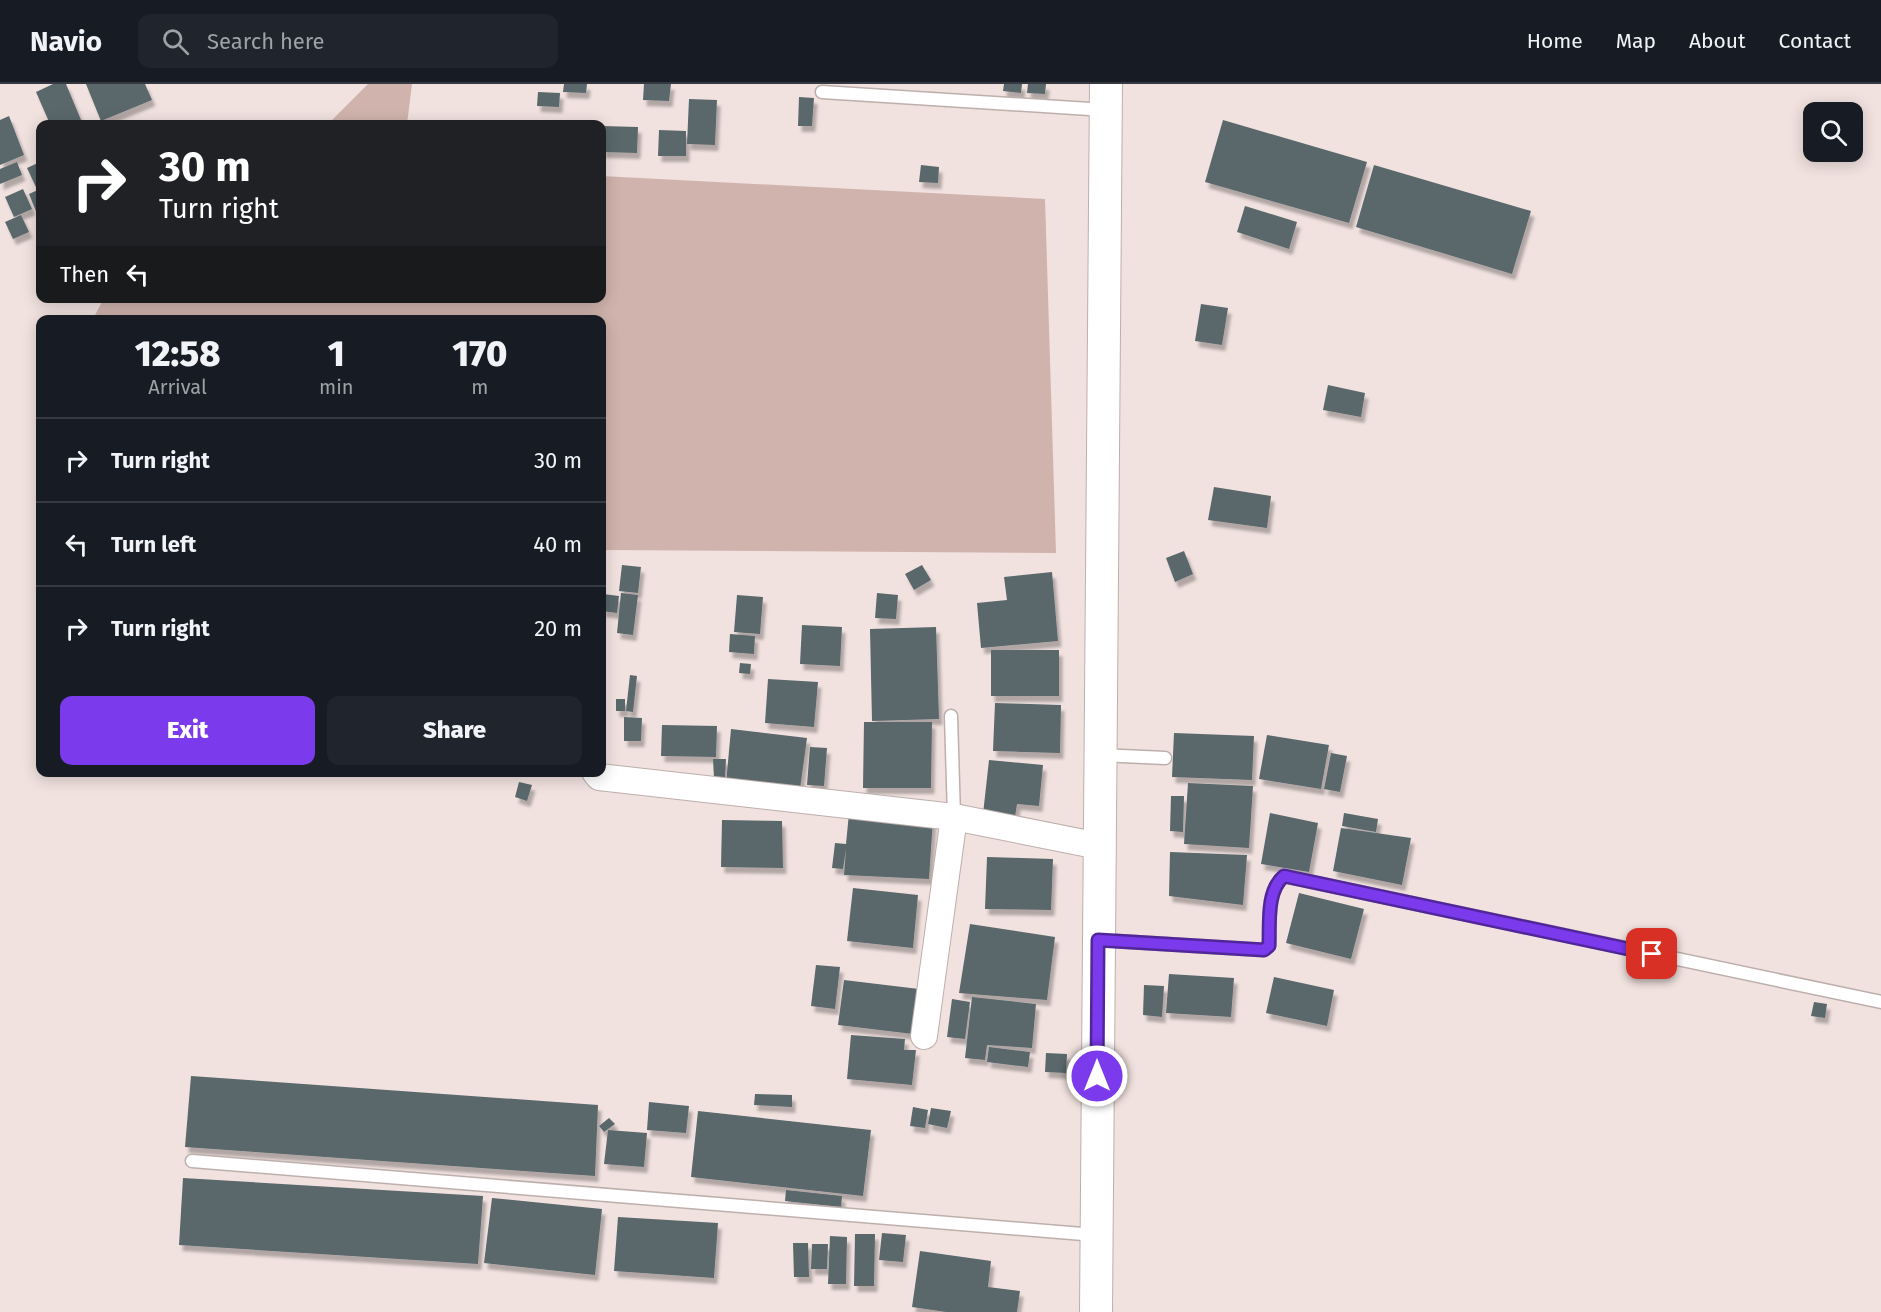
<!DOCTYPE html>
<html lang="en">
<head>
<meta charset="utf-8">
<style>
  body { margin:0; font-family:"Fira Sans",sans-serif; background:#20242c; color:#f1f3f6; height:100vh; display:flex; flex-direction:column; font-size:22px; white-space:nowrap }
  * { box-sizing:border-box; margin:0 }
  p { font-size:20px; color:#9ea1a6 }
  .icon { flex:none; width:33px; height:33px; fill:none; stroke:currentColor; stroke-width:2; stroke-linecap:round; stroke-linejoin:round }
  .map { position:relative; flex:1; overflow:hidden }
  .details { position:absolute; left:36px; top:231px; width:570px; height:462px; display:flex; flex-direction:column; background:#171b24; border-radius:12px; box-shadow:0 3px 15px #0003 }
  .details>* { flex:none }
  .guide { position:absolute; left:36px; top:36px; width:570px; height:183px; border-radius:12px; box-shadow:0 3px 15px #0003; background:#202124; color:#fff; overflow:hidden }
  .buttons { position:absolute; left:1803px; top:18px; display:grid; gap:12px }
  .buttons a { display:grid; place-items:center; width:60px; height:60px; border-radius:12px; background:#171b24; box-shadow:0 3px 15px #0003; font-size:30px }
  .pin { position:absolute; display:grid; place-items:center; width:51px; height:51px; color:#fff; margin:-26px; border-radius:12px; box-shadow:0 3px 9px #0006 }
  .me { position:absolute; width:66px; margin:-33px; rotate:0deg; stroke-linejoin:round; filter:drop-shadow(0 0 4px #0008) }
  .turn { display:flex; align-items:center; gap:21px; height:126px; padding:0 24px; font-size:27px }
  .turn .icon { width:78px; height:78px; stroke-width:2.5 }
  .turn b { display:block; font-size:42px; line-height:51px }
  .then { display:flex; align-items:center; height:57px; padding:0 24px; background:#0003; gap:12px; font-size:22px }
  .eta { display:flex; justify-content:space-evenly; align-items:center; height:102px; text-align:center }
  .eta b { font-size:36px; font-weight:800; line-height:42px }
  .action { display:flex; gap:12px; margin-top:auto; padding:12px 24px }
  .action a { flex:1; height:69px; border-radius:12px; background:#7c3aed; color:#fff; font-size:24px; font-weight:800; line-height:69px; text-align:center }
  .action a+a { background:#20242c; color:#f1f3f6 }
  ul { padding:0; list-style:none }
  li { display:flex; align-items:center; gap:18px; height:84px; padding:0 24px; border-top:2px solid #363941 }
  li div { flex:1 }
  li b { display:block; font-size:22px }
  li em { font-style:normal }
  header { display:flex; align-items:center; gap:36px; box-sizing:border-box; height:84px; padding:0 30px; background:#171b24; border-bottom:2px solid #363941 }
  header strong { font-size:28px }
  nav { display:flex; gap:33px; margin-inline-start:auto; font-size:21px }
  .search { width:420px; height:54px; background:#20242c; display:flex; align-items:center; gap:15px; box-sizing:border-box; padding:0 21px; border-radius:12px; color:#9ea1a6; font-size:22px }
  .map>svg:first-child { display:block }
</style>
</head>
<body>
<header>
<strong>Navio</strong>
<div class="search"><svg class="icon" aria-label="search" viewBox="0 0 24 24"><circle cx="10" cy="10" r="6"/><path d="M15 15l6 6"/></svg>Search here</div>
<nav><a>Home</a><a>Map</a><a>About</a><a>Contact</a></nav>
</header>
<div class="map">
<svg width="1881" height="1228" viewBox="0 0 1881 1228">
  <defs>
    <filter id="shadow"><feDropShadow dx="3.5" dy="6" stdDeviation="1.5" flood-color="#0004"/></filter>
  </defs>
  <rect width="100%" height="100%" fill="#f1e2df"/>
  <g fill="#d0b3ad">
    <path d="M 368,0 L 412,0 L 407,40 L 328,40 Z"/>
    <path d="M 602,92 L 1045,115 L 1056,469 L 602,466 L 602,236 L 93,235 L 104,214 L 602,214 Z"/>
  </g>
  <g fill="#5a676c" filter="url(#shadow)">
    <path d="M 53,0 L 66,0 L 81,36 L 72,40 L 50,40 L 36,8 Z"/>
    <path d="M 86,0 L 145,0 L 152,16 L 101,37 Z"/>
    <path d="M 564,0 L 587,0 L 586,9 L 563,8 Z"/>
    <path d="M 644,0 L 671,0 L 669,17 L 643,16 Z"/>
    <path d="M 1004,0 L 1022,0 L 1021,9 L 1003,7 Z"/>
    <path d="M 1028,0 L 1046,0 L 1045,10 L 1027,9 Z"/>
    <path d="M 538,8 L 560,9 L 559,23 L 537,22 Z"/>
    <path d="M 799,13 L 814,14 L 812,42 L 798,42 Z"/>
    <path d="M 689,15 L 717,16 L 715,61 L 687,60 Z"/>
    <path d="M 9,32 L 24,71 L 0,81 L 0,36 Z"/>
    <path d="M 1223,36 L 1367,78 L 1349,139 L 1205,98 Z"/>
    <path d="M 602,42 L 638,43 L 637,69 L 602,68 Z"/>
    <path d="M 659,46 L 686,47 L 686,72 L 658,72 Z"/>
    <path d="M 17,78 L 22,91 L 0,100 L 0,85 Z"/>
    <path d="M 40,78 L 40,101 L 36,103 L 27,84 Z"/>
    <path d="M 921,81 L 939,83 L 938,99 L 919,98 Z"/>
    <path d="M 1374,81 L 1531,127 L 1512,190 L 1356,143 Z"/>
    <path d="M 23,105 L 32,125 L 14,133 L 5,113 Z"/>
    <path d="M 40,105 L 40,137 L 29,110 Z"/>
    <path d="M 1245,122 L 1297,138 L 1289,165 L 1237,148 Z"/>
    <path d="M 21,131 L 29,148 L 13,155 L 5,138 Z"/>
    <path d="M 1201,220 L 1228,224 L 1222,261 L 1195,257 Z"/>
    <path d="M 1328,301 L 1365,309 L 1361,333 L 1323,326 Z"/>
    <path d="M 1214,403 L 1271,412 L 1267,444 L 1208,436 Z"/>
    <path d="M 1184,467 L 1193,490 L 1175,498 L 1166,474 Z"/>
    <path d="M 622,481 L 641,483 L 638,509 L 619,507 Z"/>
    <path d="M 922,481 L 931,496 L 914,506 L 905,490 Z"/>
    <path d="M 1052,488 L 1058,557 L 981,564 L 977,519 L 1007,516 L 1004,493 Z"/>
    <path d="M 621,509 L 638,511 L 633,551 L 617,549 Z"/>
    <path d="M 877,509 L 898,511 L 896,535 L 875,534 Z"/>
    <path d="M 603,510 L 619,512 L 617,529 L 602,527 Z"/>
    <path d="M 737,511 L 763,513 L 760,550 L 734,548 Z"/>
    <path d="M 802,541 L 842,543 L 840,582 L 800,580 Z"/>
    <path d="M 936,543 L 939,635 L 872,637 L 870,545 Z"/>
    <path d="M 730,550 L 755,552 L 754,570 L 729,568 Z"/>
    <rect x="991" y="566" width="68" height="46"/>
    <path d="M 740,579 L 751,580 L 750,590 L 739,589 Z"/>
    <path d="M 630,591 L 637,592 L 633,628 L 626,627 Z"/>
    <path d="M 768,595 L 818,598 L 814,643 L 765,639 Z"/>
    <rect x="616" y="615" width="9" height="12"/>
    <path d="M 995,619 L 1061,621 L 1060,669 L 993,667 Z"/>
    <path d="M 624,633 L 642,634 L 641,657 L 624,657 Z"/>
    <path d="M 864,638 L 932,638 L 931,704 L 863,704 Z"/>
    <path d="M 662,641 L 717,642 L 716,673 L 661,672 Z"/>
    <path d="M 731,645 L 807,654 L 800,705 L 726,700 Z"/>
    <path d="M 1174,649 L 1254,652 L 1252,696 L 1172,693 Z"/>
    <path d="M 1267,651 L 1329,661 L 1321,705 L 1259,695 Z"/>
    <path d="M 810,663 L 827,664 L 824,702 L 807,701 Z"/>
    <path d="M 1331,669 L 1347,672 L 1340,708 L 1324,705 Z"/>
    <path d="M 713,675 L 726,675 L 725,694 L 714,694 Z"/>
    <path d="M 989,676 L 1043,681 L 1039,722 L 1017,720 L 1015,733 L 983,730 Z"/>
    <path d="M 519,698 L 532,701 L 527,717 L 515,713 Z"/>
    <path d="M 1188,699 L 1253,702 L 1249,764 L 1184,760 Z"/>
    <path d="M 1171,712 L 1184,712 L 1183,748 L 1170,747 Z"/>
    <path d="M 849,729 L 933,735 L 929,795 L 844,791 L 846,765 L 843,785 L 832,784 L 835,759 L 846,760 Z"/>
    <path d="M 1270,729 L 1318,739 L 1309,788 L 1261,780 Z"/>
    <path d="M 1344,729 L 1378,735 L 1376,748 L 1342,742 Z"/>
    <path d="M 722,736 L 782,737 L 783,784 L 721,783 Z"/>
    <path d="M 1341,744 L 1411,754 L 1402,801 L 1333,787 Z"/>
    <path d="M 1170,768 L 1247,771 L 1243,821 L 1169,812 Z"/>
    <path d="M 987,773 L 1053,775 L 1051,826 L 985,825 Z"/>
    <path d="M 853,804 L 918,811 L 913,864 L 847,857 Z"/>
    <path d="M 1299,809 L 1364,825 L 1351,875 L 1286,859 Z"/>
    <path d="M 970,840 L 1055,853 L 1047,916 L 959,909 Z"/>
    <path d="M 816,881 L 840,883 L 835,925 L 811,922 Z"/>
    <path d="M 1169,890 L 1234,894 L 1231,933 L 1166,929 Z"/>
    <path d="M 1274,893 L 1334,906 L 1327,942 L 1266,929 Z"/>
    <path d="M 844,896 L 919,905 L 913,950 L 838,941 Z"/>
    <path d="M 1144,901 L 1164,902 L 1162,933 L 1143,931 Z"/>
    <path d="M 972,913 L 1036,920 L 1032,964 L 987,961 L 985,976 L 965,974 Z"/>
    <path d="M 952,915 L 970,918 L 965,955 L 947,953 Z"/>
    <path d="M 1814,918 L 1827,920 L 1825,934 L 1811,932 Z"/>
    <path d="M 851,951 L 905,955 L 904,966 L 916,966 L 912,1001 L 847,995 Z"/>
    <path d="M 989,963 L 1030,968 L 1028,983 L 987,978 Z"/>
    <path d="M 1046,969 L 1067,970 L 1066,989 L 1045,988 Z"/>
    <path d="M 191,992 L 598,1021 L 595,1092 L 185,1063 Z"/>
    <path d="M 755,1010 L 792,1011 L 792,1023 L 754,1021 Z"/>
    <path d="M 649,1018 L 689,1022 L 686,1049 L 647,1046 Z"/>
    <path d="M 913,1023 L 928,1026 L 925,1044 L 910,1042 Z"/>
    <path d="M 931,1024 L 951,1027 L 947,1044 L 928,1040 Z"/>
    <path d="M 698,1027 L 871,1046 L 863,1112 L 691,1093 Z"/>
    <path d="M 609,1034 L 615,1040 L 604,1048 L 599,1042 Z"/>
    <path d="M 608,1046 L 647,1049 L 644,1083 L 604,1080 Z"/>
    <path d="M 183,1094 L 483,1112 L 478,1180 L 179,1161 Z"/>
    <path d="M 786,1106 L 842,1112 L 841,1123 L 785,1117 Z"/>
    <path d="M 492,1114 L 602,1125 L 595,1191 L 484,1179 Z"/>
    <path d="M 618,1133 L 718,1139 L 714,1194 L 614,1187 Z"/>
    <path d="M 882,1149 L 906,1151 L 903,1178 L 879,1176 Z"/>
    <path d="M 855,1150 L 875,1150 L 874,1202 L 854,1202 Z"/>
    <path d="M 830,1152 L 847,1153 L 846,1200 L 828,1200 Z"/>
    <path d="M 793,1159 L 808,1159 L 809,1193 L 794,1193 Z"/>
    <path d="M 812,1160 L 828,1160 L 827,1185 L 811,1185 Z"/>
    <path d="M 920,1167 L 991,1177 L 988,1203 L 1020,1207 L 1017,1228 L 946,1228 L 912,1223 Z"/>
  </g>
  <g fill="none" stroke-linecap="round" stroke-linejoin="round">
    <g stroke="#bdafac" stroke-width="15">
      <g id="service">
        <path d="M 822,8 L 1105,26"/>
        <path d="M 951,632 L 954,733"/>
        <path d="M 1100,671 L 1165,674"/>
        <path d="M 1099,856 L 1264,866 L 1269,862 C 1270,839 1266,807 1284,792 L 1881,918"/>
        <path d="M 192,1077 L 1095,1151"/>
      </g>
    </g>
    <g stroke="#bdafac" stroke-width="28">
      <g id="minor">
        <path d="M 595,688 L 599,693 L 954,733 L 1099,762"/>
        <path d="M 924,952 L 954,733"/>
      </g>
    </g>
    <g stroke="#bdafac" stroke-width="34">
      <path id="tertiary" d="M 1096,1228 L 1106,0"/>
    </g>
    <use href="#service" stroke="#fff" stroke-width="12"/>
    <use href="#minor" stroke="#fff" stroke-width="26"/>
    <use href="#tertiary" stroke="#fff" stroke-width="32"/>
  </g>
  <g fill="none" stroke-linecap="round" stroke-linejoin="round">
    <g stroke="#51269a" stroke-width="15">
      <path id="route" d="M 1097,992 L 1098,856 L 1264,866 L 1269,862 C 1270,839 1266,807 1284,792 L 1652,870"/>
    </g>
    <use href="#route" stroke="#7c3aed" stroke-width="10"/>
  </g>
</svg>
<div class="buttons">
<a><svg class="icon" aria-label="search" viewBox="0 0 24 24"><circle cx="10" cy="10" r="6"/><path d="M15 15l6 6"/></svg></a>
</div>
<div class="pin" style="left:1652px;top:870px;background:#d93025"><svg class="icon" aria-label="arrive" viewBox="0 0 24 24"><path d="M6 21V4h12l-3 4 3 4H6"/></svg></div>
<svg class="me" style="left:1097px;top:992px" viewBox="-20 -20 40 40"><circle r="17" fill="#7c3aed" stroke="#fff" stroke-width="3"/><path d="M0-11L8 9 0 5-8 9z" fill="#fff"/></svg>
<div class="guide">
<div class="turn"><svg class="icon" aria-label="right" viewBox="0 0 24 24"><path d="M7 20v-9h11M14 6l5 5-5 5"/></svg><div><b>30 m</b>Turn right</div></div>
<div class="then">Then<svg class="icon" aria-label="left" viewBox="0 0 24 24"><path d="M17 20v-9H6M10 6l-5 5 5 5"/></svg></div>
</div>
<section class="details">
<div class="eta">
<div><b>12:58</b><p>Arrival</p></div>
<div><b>1</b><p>min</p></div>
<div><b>170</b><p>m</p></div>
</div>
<ul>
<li><svg class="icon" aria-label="right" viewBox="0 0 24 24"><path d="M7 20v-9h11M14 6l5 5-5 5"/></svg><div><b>Turn right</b></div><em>30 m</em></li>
<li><svg class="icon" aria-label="left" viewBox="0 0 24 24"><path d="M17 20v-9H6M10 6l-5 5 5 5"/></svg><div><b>Turn left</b></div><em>40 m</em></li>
<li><svg class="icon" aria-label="right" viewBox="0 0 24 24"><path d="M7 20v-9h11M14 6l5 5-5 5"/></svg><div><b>Turn right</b></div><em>20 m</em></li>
</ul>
<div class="action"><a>Exit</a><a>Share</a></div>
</section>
</div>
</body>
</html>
